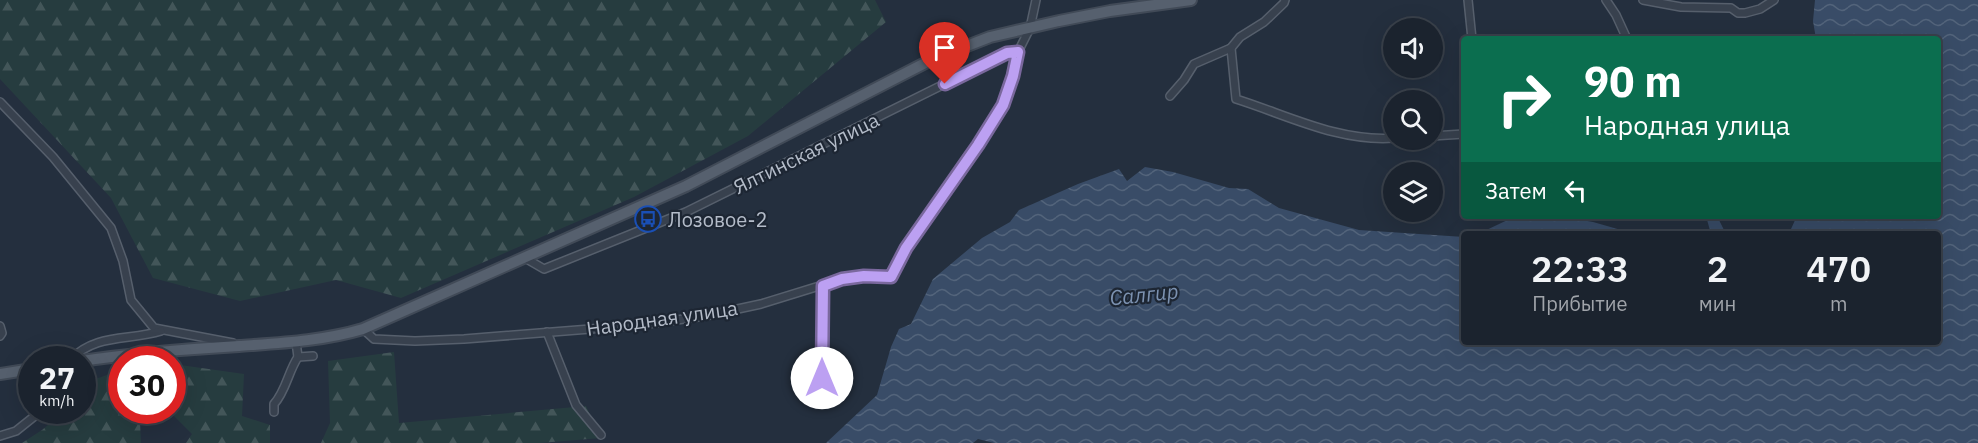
<!DOCTYPE html>
<html lang="ru">
<head>
<meta charset="utf-8">
<style>
  body { margin:0; font-family:"IBM Plex Sans",sans-serif; background:#242b36; color:#f1f3f6; height:100vh; display:flex; flex-direction:column; font-size:22px; white-space:nowrap }
  * { box-sizing:border-box; margin:0 }
  p { font-size:20px; color:#a0a4aa }
  .icon { flex:none; width:33px; height:33px; fill:none; stroke:currentColor; stroke-width:2; stroke-linecap:round; stroke-linejoin:round }
  .map { position:relative; flex:1; overflow:hidden }
  .sheet { position:absolute; left:1461px; top:231px; width:480px; height:114px; display:flex; flex-direction:column; background:#1b232e; border-radius:6px; box-shadow:0 6px 24px #0002,0 0 0 2px #39404a }
  .sheet>* { flex:none }
  .banner { position:absolute; left:1461px; top:36px; width:480px; height:183px; border-radius:6px; box-shadow:0 6px 24px #0002,0 0 0 2px #39404a; background:#0b6e4f; color:#fff; overflow:hidden }
  .tools { position:absolute; left:1383px; top:18px; display:grid; gap:12px }
  .tools a { display:grid; place-items:center; width:60px; height:60px; border-radius:50%; background:#1b232e; box-shadow:0 6px 24px #0002,0 0 0 2px #39404a; font-size:30px }
  .speed { position:absolute; left:18px; top:346px; display:flex; gap:12px; font-size:30px; font-weight:700; text-align:center }
  .speed>* { display:grid; place-content:center; width:78px; height:78px; border-radius:50%; background:#1b232e; box-shadow:0 6px 24px #0002,0 0 0 2px #39404a; line-height:1 }
  .speed small { font-size:15px; font-weight:400 }
  .speed .limit { border:9px solid #d22; background:#fff; color:#111 }
  .pin { position:absolute; display:grid; place-items:center; width:51px; height:51px; color:#fff; margin:-62px -26px; border-radius:50% 50% 50% 0; rotate:-45deg; box-shadow:0 0 6px #0007 }
  .pin .icon { rotate:45deg }
  .me { position:absolute; width:66px; margin:-33px; rotate:0deg; stroke-linejoin:round; filter:drop-shadow(0 0 4px #0008) }
  .turn { display:flex; align-items:center; gap:21px; height:126px; padding:0 24px; font-size:27px }
  .turn .icon { width:78px; height:78px; stroke-width:2.5 }
  .turn b { display:block; font-size:42px; line-height:51px }
  .then { display:flex; align-items:center; height:57px; padding:0 24px; background:#0003; gap:12px; font-size:22px }
  .eta { display:flex; justify-content:space-evenly; align-items:center; height:102px; text-align:center }
  .eta b { font-size:36px; font-weight:600; line-height:42px }
  .map>svg:first-child { display:block }
</style>
</head>
<body>
<div class="map">
<svg width="1978" height="443" viewBox="0 0 1978 443">
  <defs>
    <pattern id="forest-firs" width="22" height="20" patternUnits="userSpaceOnUse" patternTransform="scale(1.5)"><rect width="22" height="20" fill="#263c3f"/><path d="M5 1l3.5 6h-7zM16 11l3.5 6h-7z" fill="#435659"/></pattern>
    <pattern id="water-waves" width="16" height="10" patternUnits="userSpaceOnUse" patternTransform="scale(1.5)"><rect width="16" height="10" fill="#394c67"/><path d="M0 5q4-4 8 0t8 0" fill="none" stroke="#53647b"/></pattern>
  </defs>
  <rect width="100%" height="100%" fill="#242f3e"/>
  <g fill="url(#forest-firs)">
    <path d="M 0,0 L 875,0 L 886,22 L 748,136 L 634,197 L 401,298 L 336,280 L 240,301 L 153,278 L 111,198 L 0,79 Z"/>
    <path d="M 394,352 L 399,423 L 586,406 L 601,438 L 540,443 L 321,443 L 330,423 L 328,361 Z"/>
    <path d="M 173,364 L 244,374 L 242,416 L 270,425 L 270,443 L 186,443 L 192,434 L 169,411 L 172,411 Z"/>
    <path d="M 121,370 L 122,411 L 145,411 L 140,422 L 141,443 L 22,443 L 42,430 L 65,411 L 82,411 L 83,391 L 90,381 Z"/>
  </g>
  <g fill="url(#water-waves)">
    <path d="M 1815,0 L 1978,0 L 1978,443 L 994,443 L 978,439 L 973,443 L 826,443 L 877,395 L 891,347 L 899,329 L 911,324 L 933,279 L 982,238 L 1010,222 L 1019,210 L 1078,184 L 1119,169 L 1127,181 L 1145,167 L 1173,172 L 1229,188 L 1248,189 L 1279,208 L 1359,230 L 1464,237 L 1464,342 L 1938,342 L 1938,234 L 1776,234 L 1791,229 L 1797,216 L 1938,216 L 1938,39 L 1816,39 L 1813,21 Z"/>
    <path d="M 1516,216 L 1559,216 L 1593,222 L 1635,234 L 1478,234 Z"/>
    <path d="M 1706,216 L 1717,216 L 1724,230 L 1735,234 L 1711,234 Z"/>
  </g>
  <g fill="none" stroke-linecap="round" stroke-linejoin="round">
    <g stroke="#565f6c" stroke-width="10">
      <g id="minor">
        <path d="M 1285,0 L 1284,3 L 1264,22 L 1240,37 L 1231,48 L 1236,99 C 1287,115 1338,142 1394,138"/>
        <path d="M 1468,0 L 1472,39"/>
        <path d="M 1606,0 L 1616,15 L 1627,39"/>
        <path d="M 1643,0 L 1681,7 L 1731,8 L 1738,13 L 1745,13 L 1760,9 L 1774,0"/>
        <path d="M 1170,96 L 1184,80 L 1194,64 L 1231,48"/>
        <path d="M 0,102 L 53,157 L 111,228 L 123,261 L 131,300 L 154,328 L 233,343"/>
        <path d="M 1432,136 L 1464,134"/>
        <path d="M 525,258 L 544,269 L 686,212 L 1007,53 L 1018,52"/>
        <path d="M 0,326 L 2,333 L 0,336"/>
        <path d="M 363,329 L 374,339 L 415,341 L 464,339 L 641,325 L 705,316 L 761,304 L 842,279 L 864,276 L 891,277 L 906,247 L 978,145 L 1003,105 L 1013,76 L 1018,52 L 1030,28 L 1036,0"/>
        <path d="M 547,332 L 576,405 L 601,435"/>
        <path d="M 298,357 L 313,356"/>
        <path d="M 70,360 C 96,333 128,341 161,331"/>
        <path d="M 822,387 L 823,286"/>
        <path d="M 274,412 L 274,404 C 286,391 288,372 298,357 L 296,342"/>
        <path d="M 0,436 L 16,431 L 41,411"/>
      </g>
    </g>
    <g stroke="#414a57" stroke-width="14">
      <g id="primary">
        <path d="M 82,361 C 135,353 187,349 239,346 C 280,343 323,341 363,329 L 686,186 L 931,60 L 990,37 L 1059,21 L 1110,11 L 1191,0"/>
        <path d="M 0,374 L 32,369"/>
      </g>
    </g>
    <use href="#minor" stroke="#38414e" stroke-width="7"/>
    <use href="#primary" stroke="#56606e" stroke-width="10"/>
  </g>
  <g fill="none" stroke-linecap="round" stroke-linejoin="round">
    <g stroke="#7a689d" stroke-width="15">
      <path id="route" d="M 822,378 L 823,286 L 842,279 L 864,276 L 891,277 L 906,248 L 978,145 L 1003,105 L 1013,76 L 1018,52 L 1007,53 L 945,84"/>
    </g>
    <use href="#route" stroke="#bca0f2" stroke-width="10"/>
  </g>
  <defs>
    <g id="bus-ring" transform="scale(1.35)"><circle r="9.5" fill="#1d2633" stroke="#1a4fb4" stroke-width="1.5"/><path d="M-5-6H5V4H4V6H2V4H-2V6H-4V4H-5ZM-3.5-4V0h7V-4ZM-3.5 1.2v1.5H-2V1.2ZM2 1.2v1.5H3.5V1.2Z" fill="#1a4fb4"/></g>
  </defs>
  <g fill-rule="evenodd">
    <use href="#bus-ring" x="648" y="219"/>
  </g>
  <g text-anchor="middle" dominant-baseline="central" stroke-width="4.5" stroke-linejoin="round" paint-order="stroke">
    <g font-size="20" fill="#b4bcc9" stroke="#1d2633">
      <text transform="translate(806 153) rotate(-26)">Ялтинская улица</text>
      <text transform="translate(662 318) rotate(-8)">Народная улица</text>
    </g>
    <g font-size="20" fill="#b4bcc9" stroke="#1d2633" text-anchor="start">
      <text x="668" y="219">Лозовое-2</text>
    </g>
    <g font-size="21" font-style="italic" fill="#7c92b1" stroke="#1d2633">
      <text transform="translate(1144 294) rotate(-6)">Салгир</text>
    </g>
  </g>
</svg>
<div class="tools">
<a><svg class="icon" aria-label="sound" viewBox="0 0 24 24"><path d="M4 9h4l5-4v14l-5-4H4zM17 9q2 3 0 6"/></svg></a>
<a><svg class="icon" aria-label="search" viewBox="0 0 24 24"><circle cx="10" cy="10" r="6"/><path d="M15 15l6 6"/></svg></a>
<a><svg class="icon" aria-label="layers" viewBox="0 0 24 24"><path d="M12 4l9 5-9 5-9-5zM3 14l9 5 9-5"/></svg></a>
</div>
<div class="speed"><div>27<small>km/h</small></div><div class="limit">30</div></div>
<div class="pin" style="left:945px;top:84px;background:#d93025"><svg class="icon" aria-label="arrive" viewBox="0 0 24 24"><path d="M6 21V4h12l-3 4 3 4H6"/></svg></div>
<svg class="me" style="left:822px;top:378px" viewBox="-20 -20 40 40"><circle r="19" fill="#fff"/><path d="M0-13L10 11 0 6-10 11z" fill="#bca0f2"/></svg>
<div class="banner">
<div class="turn"><svg class="icon" aria-label="right" viewBox="0 0 24 24"><path d="M7 20v-9h11M14 6l5 5-5 5"/></svg><div><b>90 m</b>Народная улица</div></div>
<div class="then">Затем<svg class="icon" aria-label="left" viewBox="0 0 24 24"><path d="M17 20v-9H6M10 6l-5 5 5 5"/></svg></div>
</div>
<section class="sheet">
<div class="eta">
<div><b>22:33</b><p>Прибытие</p></div>
<div><b>2</b><p>мин</p></div>
<div><b>470</b><p>m</p></div>
</div>
</section>
</div>
</body>
</html>
